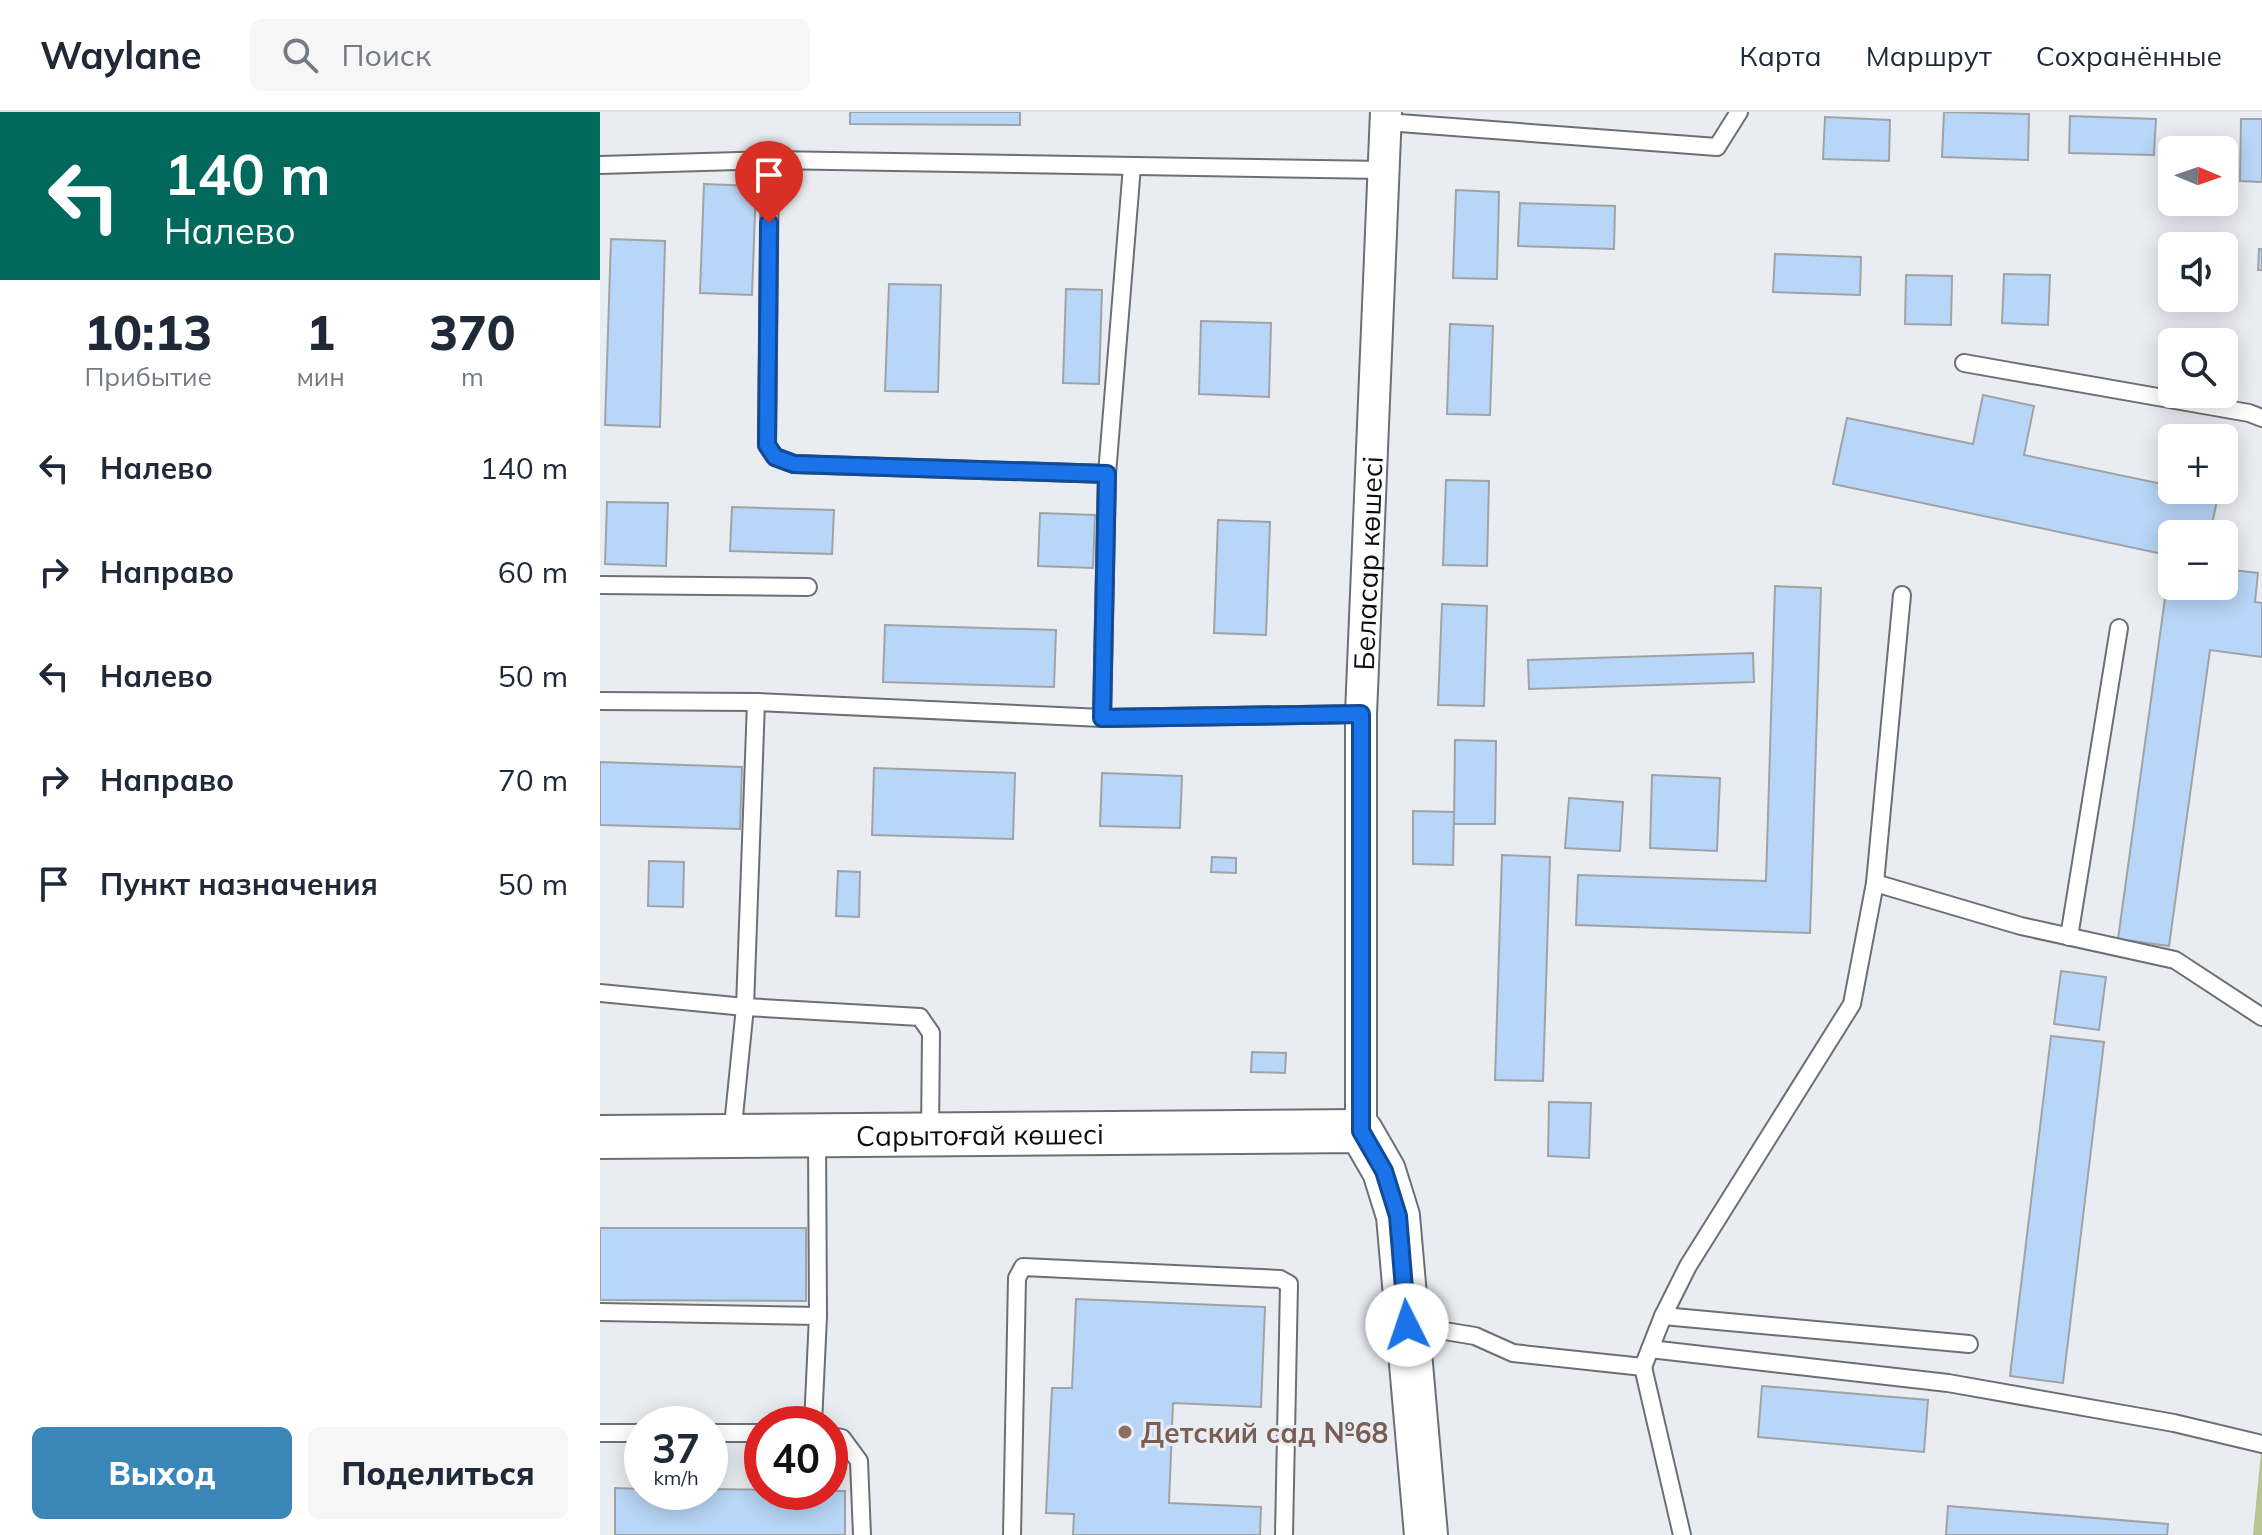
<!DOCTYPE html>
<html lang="ru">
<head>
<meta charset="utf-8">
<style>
  body { margin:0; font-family:Mulish,sans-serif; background:#f6f6f7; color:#1f2937; height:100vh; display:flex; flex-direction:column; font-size:30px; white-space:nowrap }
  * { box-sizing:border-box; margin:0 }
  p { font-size:26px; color:#747a83 }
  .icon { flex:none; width:44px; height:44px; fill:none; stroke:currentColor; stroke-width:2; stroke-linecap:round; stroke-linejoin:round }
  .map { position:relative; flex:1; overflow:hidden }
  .side { display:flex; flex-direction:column; background:#fff; width:600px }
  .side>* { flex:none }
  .top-card { background:#00695c; color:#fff; overflow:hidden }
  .needle { width:52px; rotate:92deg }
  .fabs { position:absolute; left:1558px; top:24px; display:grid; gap:16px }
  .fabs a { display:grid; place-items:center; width:80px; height:80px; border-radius:12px; background:#fff; box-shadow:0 4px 20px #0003; font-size:40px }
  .speed { position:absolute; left:24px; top:1294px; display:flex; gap:16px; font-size:40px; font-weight:700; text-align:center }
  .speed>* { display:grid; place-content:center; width:104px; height:104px; border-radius:50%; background:#fff; box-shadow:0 4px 20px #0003; line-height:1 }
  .speed small { font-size:20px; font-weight:400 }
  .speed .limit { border:12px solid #d22; background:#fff; color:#111 }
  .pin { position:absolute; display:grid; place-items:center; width:68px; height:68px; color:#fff; margin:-82px -34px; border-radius:50% 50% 50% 0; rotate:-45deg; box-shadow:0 0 8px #0007 }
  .pin .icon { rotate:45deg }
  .me { position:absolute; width:88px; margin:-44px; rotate:356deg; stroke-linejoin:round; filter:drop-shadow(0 0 6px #0008) }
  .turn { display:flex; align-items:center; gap:28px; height:168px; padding:0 32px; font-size:36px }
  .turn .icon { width:104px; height:104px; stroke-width:2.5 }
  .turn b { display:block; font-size:56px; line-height:68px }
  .eta { display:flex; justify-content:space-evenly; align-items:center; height:136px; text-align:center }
  .eta b { font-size:48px; font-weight:800; line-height:56px }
  .action { display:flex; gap:16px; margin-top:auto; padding:16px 32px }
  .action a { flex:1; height:92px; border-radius:12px; background:#3a86b9; color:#fff; font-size:32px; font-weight:800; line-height:92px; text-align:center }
  .action a+a { background:#f6f6f7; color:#1f2937 }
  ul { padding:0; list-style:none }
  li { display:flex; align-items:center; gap:24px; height:104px; padding:0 32px }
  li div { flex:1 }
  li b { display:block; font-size:30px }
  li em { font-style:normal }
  header { display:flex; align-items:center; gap:48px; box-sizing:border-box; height:112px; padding:0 40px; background:#fff; border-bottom:2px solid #e0e1e3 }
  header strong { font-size:38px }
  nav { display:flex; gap:44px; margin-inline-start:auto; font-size:28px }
  .search { width:560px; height:72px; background:#f6f6f7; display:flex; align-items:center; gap:20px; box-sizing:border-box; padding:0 28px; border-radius:12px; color:#747a83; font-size:30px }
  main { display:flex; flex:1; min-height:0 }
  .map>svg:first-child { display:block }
</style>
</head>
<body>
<header>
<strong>Waylane</strong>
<div class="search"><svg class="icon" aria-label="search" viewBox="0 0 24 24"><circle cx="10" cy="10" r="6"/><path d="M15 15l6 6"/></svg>Поиск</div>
<nav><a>Карта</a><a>Маршрут</a><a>Сохранённые</a></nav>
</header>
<main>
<section class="side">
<div class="top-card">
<div class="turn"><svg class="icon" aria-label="left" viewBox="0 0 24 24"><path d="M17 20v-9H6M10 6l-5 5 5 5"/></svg><div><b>140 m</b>Налево</div></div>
</div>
<div class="eta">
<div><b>10:13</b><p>Прибытие</p></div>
<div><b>1</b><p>мин</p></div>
<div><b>370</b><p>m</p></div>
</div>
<ul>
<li><svg class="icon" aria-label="left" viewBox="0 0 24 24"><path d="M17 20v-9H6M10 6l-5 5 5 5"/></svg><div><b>Налево</b></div><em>140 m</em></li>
<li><svg class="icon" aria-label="right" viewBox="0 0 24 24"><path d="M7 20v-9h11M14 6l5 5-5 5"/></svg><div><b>Направо</b></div><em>60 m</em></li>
<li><svg class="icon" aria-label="left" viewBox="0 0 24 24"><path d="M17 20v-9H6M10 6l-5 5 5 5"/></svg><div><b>Налево</b></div><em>50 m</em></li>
<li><svg class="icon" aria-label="right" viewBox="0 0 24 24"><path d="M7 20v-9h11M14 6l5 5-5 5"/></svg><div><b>Направо</b></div><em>70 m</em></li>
<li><svg class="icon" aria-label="arrive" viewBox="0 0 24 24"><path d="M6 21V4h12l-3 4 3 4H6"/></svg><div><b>Пункт назначения</b></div><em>50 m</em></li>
</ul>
<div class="action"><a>Выход</a><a>Поделиться</a></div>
</section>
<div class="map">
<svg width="1662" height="1423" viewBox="0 0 1662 1423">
  <rect width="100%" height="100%" fill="#e9edf2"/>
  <path fill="#b8c392" d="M 1662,1330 L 1662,1423 L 1653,1423 Z"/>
  <g fill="#b8d6f7" stroke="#9fa3a7" stroke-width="2">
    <path d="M 250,0 L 420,0 L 420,13 L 250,12 Z"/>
    <path d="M 1344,0 L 1429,2 L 1428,48 L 1342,45 Z"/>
    <path d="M 1470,4 L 1556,7 L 1554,43 L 1469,41 Z"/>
    <path d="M 1225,5 L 1290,8 L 1289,49 L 1223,47 Z"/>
    <path d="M 1641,7 L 1662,7 L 1662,70 L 1640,69 Z"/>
    <path d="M 104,72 L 156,74 L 152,183 L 100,181 Z"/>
    <path d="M 856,78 L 899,80 L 897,167 L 853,166 Z"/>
    <path d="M 920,91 L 1015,94 L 1014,137 L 918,134 Z"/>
    <path d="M 11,127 L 65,129 L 60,315 L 5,313 Z"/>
    <path d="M 1659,137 L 1662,137 L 1662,158 L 1658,158 Z"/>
    <path d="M 1175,142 L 1261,145 L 1260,183 L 1173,180 Z"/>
    <path d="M 1404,162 L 1450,163 L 1448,213 L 1402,211 Z"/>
    <path d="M 1306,163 L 1352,164 L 1351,213 L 1305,212 Z"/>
    <path d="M 289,172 L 341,173 L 338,280 L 285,279 Z"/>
    <path d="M 466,177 L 502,178 L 499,272 L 463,271 Z"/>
    <path d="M 601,209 L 671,211 L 669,285 L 599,282 Z"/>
    <path d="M 850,212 L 893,214 L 890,303 L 847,302 Z"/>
    <path d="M 1383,283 L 1434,294 L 1424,343 L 1572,374 L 1572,378 L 1590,378 L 1618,384 L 1610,422 L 1572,422 L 1572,444 L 1233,372 L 1247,306 L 1373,332 Z"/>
    <path d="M 846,368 L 889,369 L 887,454 L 843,453 Z"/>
    <path d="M 7,390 L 68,391 L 66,454 L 5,452 Z"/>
    <path d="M 132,395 L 234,398 L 232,442 L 130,439 Z"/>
    <path d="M 440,401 L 495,403 L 493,456 L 438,454 Z"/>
    <path d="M 618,408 L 670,410 L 666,523 L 614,521 Z"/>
    <path d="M 1570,450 L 1572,474 L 1624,474 L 1624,457 L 1658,461 L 1655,490 L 1662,491 L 1662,545 L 1610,538 L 1569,834 L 1518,827 Z"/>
    <path d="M 1175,474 L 1221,476 L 1210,821 L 976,813 L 978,763 L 1166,769 Z"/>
    <path d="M 842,492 L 887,494 L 884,594 L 838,593 Z"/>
    <path d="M 285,513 L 456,518 L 454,575 L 283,570 Z"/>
    <path d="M 1153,541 L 1154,570 L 929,577 L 928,548 Z"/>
    <path d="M 855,628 L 896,629 L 895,712 L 854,712 Z"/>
    <path d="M 0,650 L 142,655 L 140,717 L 0,713 Z"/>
    <path d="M 274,656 L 415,661 L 413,727 L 272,723 Z"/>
    <path d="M 502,661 L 582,664 L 580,716 L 500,714 Z"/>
    <path d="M 1052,663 L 1120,666 L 1117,739 L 1050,736 Z"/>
    <path d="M 969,686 L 1023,690 L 1020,739 L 965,736 Z"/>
    <path d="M 813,699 L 854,700 L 853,753 L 813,752 Z"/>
    <path d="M 902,743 L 950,745 L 943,969 L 895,968 Z"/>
    <path d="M 612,745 L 636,746 L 636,761 L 611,760 Z"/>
    <path d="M 49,749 L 84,750 L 83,795 L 48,794 Z"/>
    <path d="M 238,759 L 260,760 L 259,805 L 236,804 Z"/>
    <path d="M 1461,859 L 1506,865 L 1499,918 L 1454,912 Z"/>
    <path d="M 1451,924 L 1504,930 L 1463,1271 L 1410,1264 Z"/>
    <path d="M 652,940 L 686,941 L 685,961 L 651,960 Z"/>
    <path d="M 949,990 L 991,991 L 989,1046 L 948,1044 Z"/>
    <path d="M 0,1116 L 206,1116 L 206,1189 L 0,1188 Z"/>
    <path d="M 476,1187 L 665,1195 L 661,1295 L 573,1291 L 569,1391 L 661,1395 L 660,1423 L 473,1423 L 474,1402 L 446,1401 L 452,1276 L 472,1276 Z"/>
    <path d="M 1162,1274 L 1328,1288 L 1324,1340 L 1158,1325 Z"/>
    <path d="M 15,1376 L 42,1377 L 42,1380 L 110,1380 L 110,1377 L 245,1379 L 245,1423 L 15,1423 Z"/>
    <path d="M 1348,1394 L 1568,1412 L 1567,1423 L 1346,1423 Z"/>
  </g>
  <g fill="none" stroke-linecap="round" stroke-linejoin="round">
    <g stroke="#6c6f73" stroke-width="20">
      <g id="lane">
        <path d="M 786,10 L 1117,35 L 1139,0"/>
        <path d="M 170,48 L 167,333 L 175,345 L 194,352 L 507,362"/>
        <path d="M 0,53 L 170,48 L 785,58"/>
        <path d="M 1364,251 L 1649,301 L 1662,306"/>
        <path d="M 0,473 L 208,475"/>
        <path d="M 0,589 L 156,590 L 502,606 L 761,602"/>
        <path d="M 502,606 L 507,362 L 532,54"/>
        <path d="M 1275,771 L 1421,814 L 1575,848 L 1662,905"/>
        <path d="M 1469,825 L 1519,516"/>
        <path d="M 0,881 L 145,895 L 320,905 L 331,921 L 330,1023"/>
        <path d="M 132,1024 L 145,895 L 156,590"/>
        <path d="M 217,1025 L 218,1204"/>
        <path d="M 0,1200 L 218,1204 L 213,1312"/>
        <path d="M 1063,1204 L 1369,1232"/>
        <path d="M 808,1213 L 875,1224 L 913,1241 L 1043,1255 L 1082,1423"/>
        <path d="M 1050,1237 L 1348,1271 L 1574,1311 L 1662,1332"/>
        <path d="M 1043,1255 L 1063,1204 L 1088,1154 L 1252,892 L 1275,771 L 1302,483"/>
        <path d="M 0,1321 L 42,1321"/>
        <path d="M 110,1321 L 162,1321"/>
        <path d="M 230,1324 L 242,1326 L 259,1349 L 262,1423"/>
        <path d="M 412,1423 L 417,1166 L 423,1155 L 680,1167 L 689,1172 L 684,1423"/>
      </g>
    </g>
    <g stroke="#6c6f73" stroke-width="34">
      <g id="street">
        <path id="s1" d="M 761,1019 L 761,602 L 786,0"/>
      </g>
    </g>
    <g stroke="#6c6f73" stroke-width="46">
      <g id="secondary">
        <path id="s2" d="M 0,1025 L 761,1019 L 784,1059 L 798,1104 L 826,1423"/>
      </g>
    </g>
    <use href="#lane" stroke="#fff" stroke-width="16"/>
    <use href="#street" stroke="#fff" stroke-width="30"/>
    <use href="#secondary" stroke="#fff" stroke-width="42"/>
  </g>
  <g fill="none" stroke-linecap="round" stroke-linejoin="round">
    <g stroke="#114b97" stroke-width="20">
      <path id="route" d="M 169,111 L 167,333 L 175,345 L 194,352 L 507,362 L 502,606 L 761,602 L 761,1019 L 784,1059 L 798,1104 L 807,1213"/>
    </g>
    <use href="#route" stroke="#1a73e8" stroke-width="14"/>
  </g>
  <circle fill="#8d6e63" stroke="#e9edf2" stroke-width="3" cx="525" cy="1320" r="8"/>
  <g text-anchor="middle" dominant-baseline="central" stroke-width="6" stroke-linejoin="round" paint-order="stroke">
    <g font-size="28" fill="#0c0d0e" stroke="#e9edf2">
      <text stroke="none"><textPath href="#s1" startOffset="568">Беласар көшесі</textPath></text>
      <text stroke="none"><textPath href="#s2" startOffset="380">Сарытоғай көшесі</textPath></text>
    </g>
    <g font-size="28" font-weight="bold" fill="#785e54" stroke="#e9edf2" text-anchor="start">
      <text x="541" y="1320">Детский сад №68</text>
    </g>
  </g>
</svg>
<div class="fabs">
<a><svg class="needle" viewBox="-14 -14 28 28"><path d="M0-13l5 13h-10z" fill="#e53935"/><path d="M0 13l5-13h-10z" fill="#747a83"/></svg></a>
<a><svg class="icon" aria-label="sound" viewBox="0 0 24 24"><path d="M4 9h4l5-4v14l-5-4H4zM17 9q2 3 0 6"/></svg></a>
<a><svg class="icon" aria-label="search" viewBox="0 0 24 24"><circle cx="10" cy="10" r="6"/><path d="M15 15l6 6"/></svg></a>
<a>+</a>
<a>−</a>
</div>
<div class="speed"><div>37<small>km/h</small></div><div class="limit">40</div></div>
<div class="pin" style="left:169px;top:111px;background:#d93025"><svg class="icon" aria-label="arrive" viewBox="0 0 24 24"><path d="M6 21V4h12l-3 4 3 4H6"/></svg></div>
<svg class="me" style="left:807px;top:1213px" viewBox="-20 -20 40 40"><circle r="19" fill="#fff"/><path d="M0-13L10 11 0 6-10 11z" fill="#1a73e8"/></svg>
</div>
</main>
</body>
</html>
